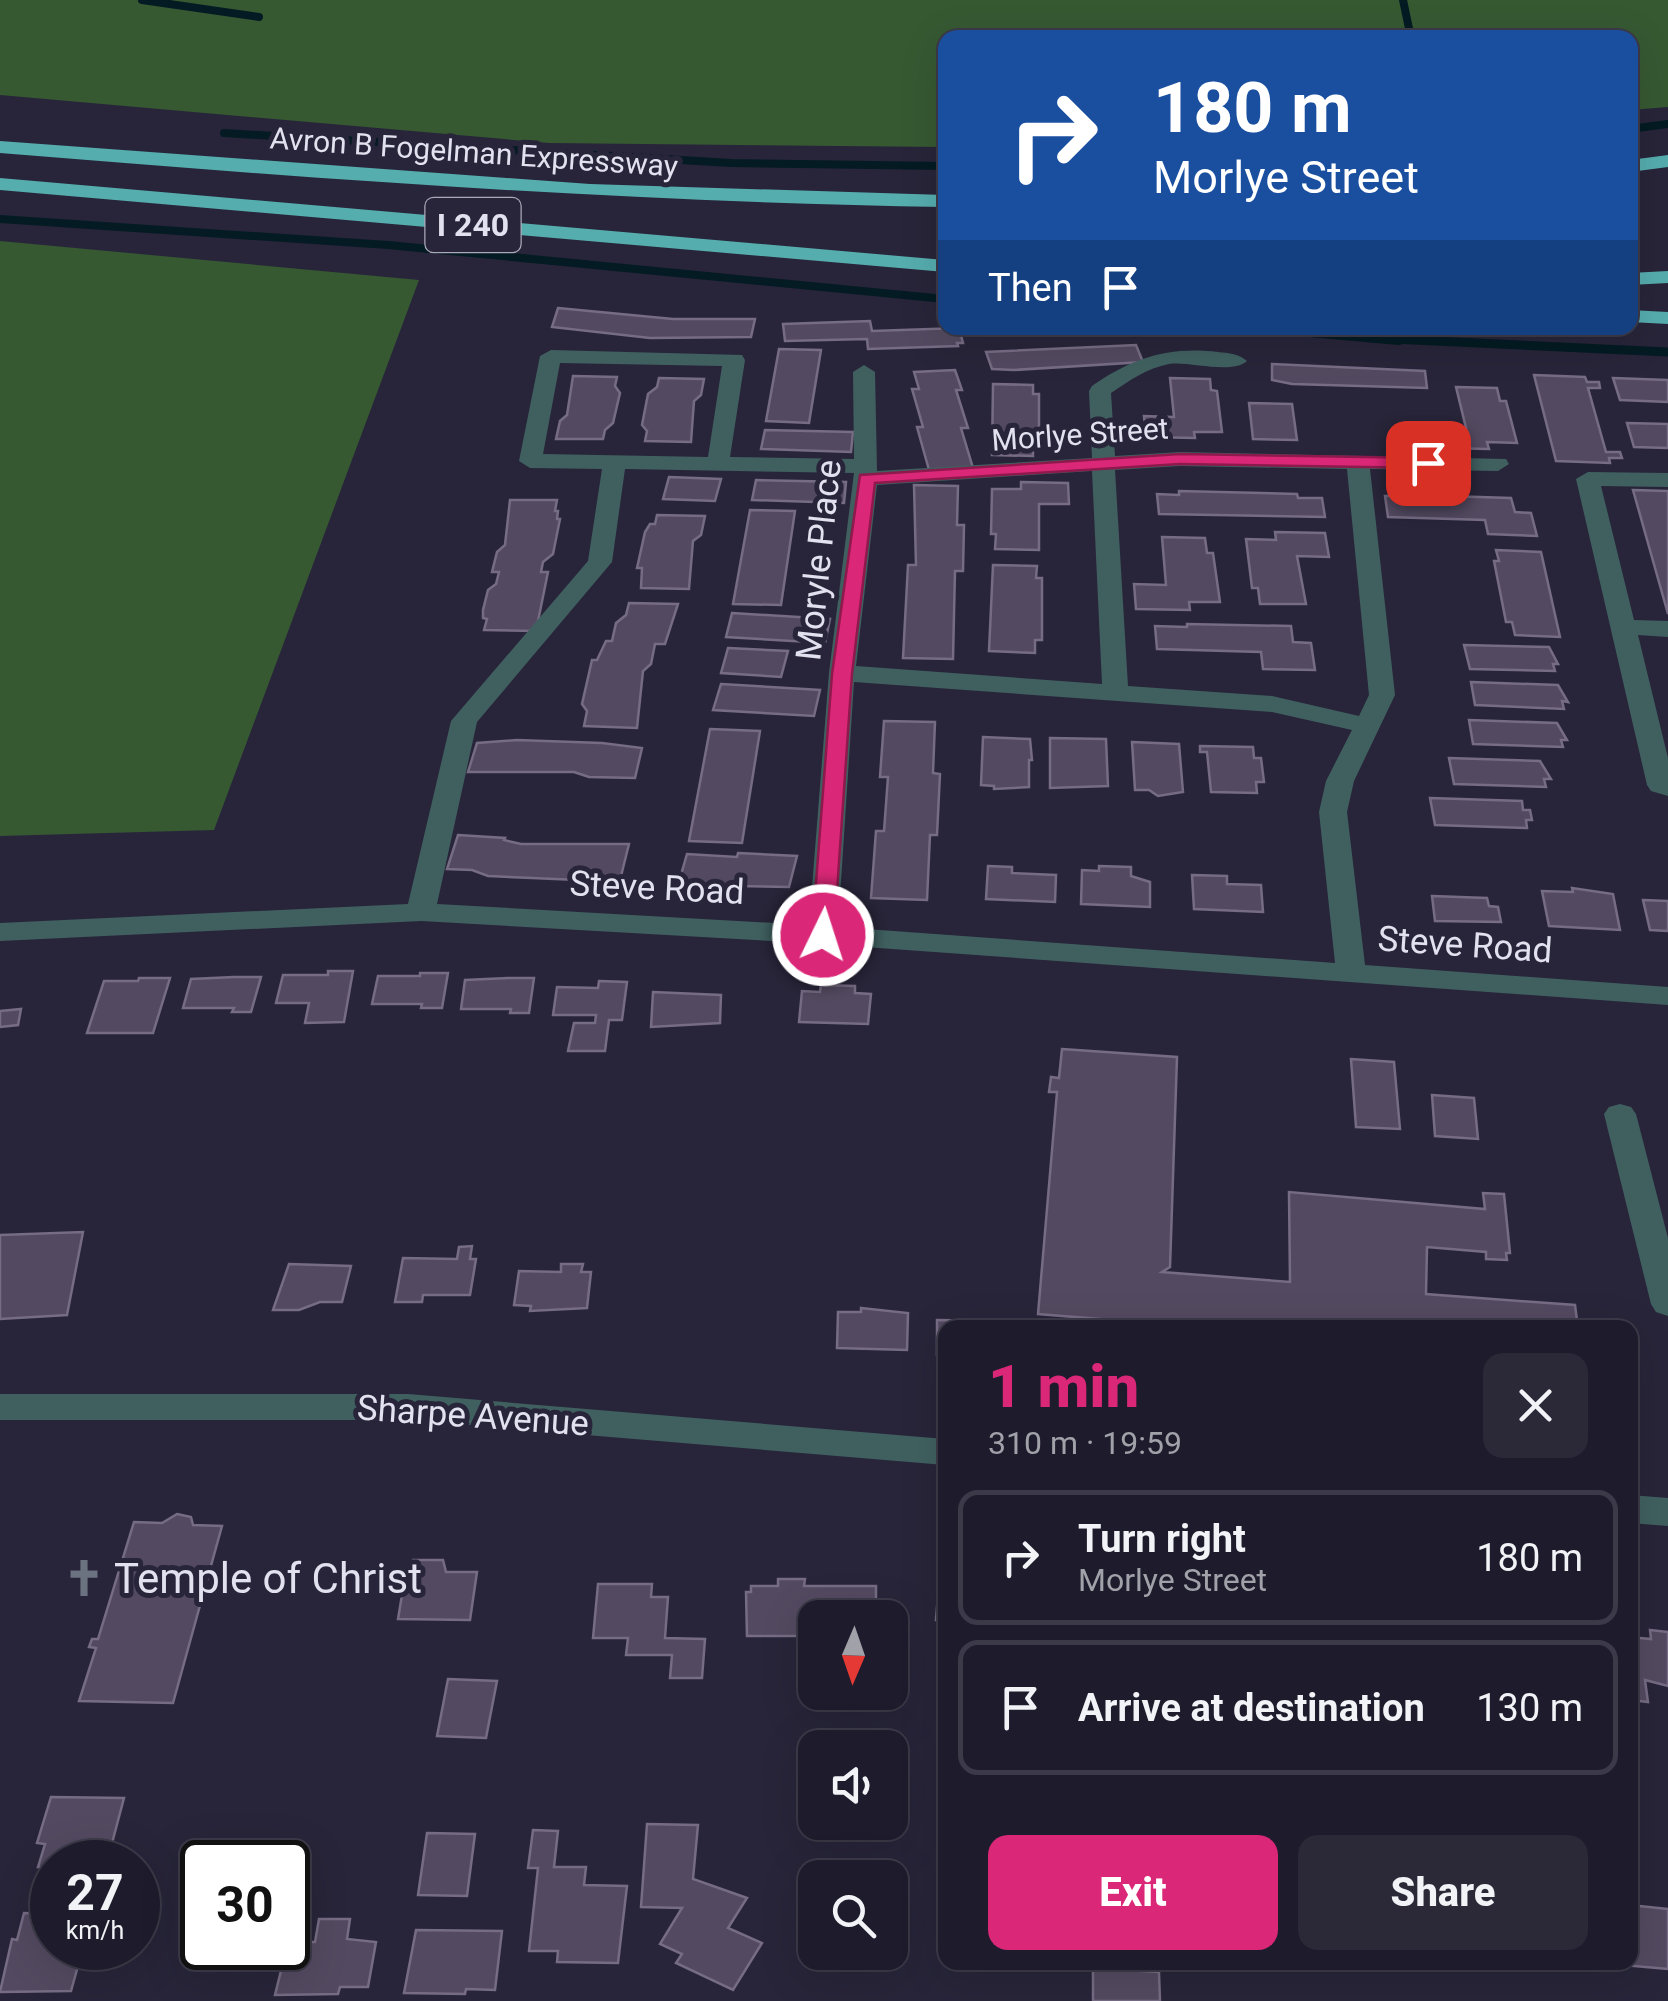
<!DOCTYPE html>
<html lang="en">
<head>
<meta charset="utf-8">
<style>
  body { margin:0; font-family:Roboto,sans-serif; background:#2b2938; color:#f1f3f6; height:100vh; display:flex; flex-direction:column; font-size:38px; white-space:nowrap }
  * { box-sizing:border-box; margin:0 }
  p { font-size:32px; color:#a1a1a9 }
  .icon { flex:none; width:55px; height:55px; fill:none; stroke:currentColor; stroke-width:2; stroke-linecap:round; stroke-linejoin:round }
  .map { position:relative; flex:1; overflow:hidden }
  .side { position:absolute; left:938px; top:1320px; width:700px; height:650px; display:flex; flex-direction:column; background:#1e1c2c; border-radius:20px; box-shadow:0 10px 40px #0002,0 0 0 2px #3c3a48 }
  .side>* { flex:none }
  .guide { position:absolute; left:938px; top:30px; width:700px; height:305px; border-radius:20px; box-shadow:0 10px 40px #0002,0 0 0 2px #3c3a48; background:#1a4fa0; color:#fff; overflow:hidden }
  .needle { width:65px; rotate:182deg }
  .controls { position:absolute; left:798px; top:1600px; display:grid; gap:20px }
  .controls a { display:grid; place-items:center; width:110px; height:110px; border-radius:20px; background:#1e1c2c; box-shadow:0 10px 40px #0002,0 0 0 2px #3c3a48; font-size:50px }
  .speed { position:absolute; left:30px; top:1840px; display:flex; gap:20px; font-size:50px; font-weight:700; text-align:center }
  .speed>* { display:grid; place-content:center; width:130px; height:130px; border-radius:50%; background:#1e1c2c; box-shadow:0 10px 40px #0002,0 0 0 2px #3c3a48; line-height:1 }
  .speed small { font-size:25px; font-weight:400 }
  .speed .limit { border:5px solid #111; border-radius:15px; background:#fff; color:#111 }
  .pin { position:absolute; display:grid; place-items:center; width:85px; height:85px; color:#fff; margin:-42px; border-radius:20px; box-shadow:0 5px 15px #0006 }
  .me { position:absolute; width:110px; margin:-55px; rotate:4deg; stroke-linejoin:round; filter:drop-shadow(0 0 8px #0008) }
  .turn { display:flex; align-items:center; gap:35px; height:210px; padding:0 50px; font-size:45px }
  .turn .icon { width:130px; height:130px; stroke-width:2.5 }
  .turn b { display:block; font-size:70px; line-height:85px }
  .then { display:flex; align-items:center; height:95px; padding:0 50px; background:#0003; gap:20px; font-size:38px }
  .round { display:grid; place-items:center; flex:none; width:105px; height:105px; border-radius:20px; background:#2b2938 }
  .summary { display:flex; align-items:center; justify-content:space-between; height:170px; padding:0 50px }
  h1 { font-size:60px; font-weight:800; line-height:75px; color:#db2777 }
  .button { display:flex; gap:20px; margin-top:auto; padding:20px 50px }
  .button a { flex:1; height:115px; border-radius:20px; background:#db2777; color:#fff; font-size:40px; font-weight:800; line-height:115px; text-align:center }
  .button a+a { background:#2b2938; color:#f1f3f6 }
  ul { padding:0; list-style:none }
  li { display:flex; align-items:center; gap:30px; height:135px; margin:0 20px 15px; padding:0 30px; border:5px solid #3c3a48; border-radius:20px }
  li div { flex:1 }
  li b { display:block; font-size:38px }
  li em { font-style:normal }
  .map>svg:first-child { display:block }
</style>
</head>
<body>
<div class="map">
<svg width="1668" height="2001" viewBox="0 0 1668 2001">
  <rect width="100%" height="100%" fill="#28253a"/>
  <g fill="#365932">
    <path d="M 0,0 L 1668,0 L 1668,107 L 1630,110 L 1630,38 L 945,38 L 945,147 L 549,143 L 0,95 Z"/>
    <path d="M 0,241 L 419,280 L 214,830 L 0,836 Z"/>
  </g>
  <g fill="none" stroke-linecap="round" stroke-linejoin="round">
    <g stroke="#041b23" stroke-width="8">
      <path d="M 142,0 L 259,17"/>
      <path d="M 1403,0 L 1411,38"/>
      <path d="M 1630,129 L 1668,124"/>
      <path d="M 224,133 L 731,163 L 945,166"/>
      <path d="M 0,219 L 388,245 L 945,299"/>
      <path d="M 1254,328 L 1399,341"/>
    </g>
    <path stroke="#041b23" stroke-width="9" d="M 1371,338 L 1668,352"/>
  </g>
  <g fill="#534a61" stroke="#766c84" stroke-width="2.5">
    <path d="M 558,308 L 673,319 L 755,319 L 751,337 L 650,338 L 552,327 Z"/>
    <path d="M 870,321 L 872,331 L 959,328 L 963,343 L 957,343 L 958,346 L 868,349 L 867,339 L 785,341 L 783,324 Z"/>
    <path d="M 1136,345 L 1143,362 L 1014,370 L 992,369 L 986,352 Z"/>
    <path d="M 779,349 L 821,350 L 809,423 L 766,421 Z"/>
    <path d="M 1272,364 L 1425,371 L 1427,388 L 1292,384 L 1272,380 Z"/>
    <path d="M 955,370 L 962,390 L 956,390 L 968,428 L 961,428 L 973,468 L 929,470 L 917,427 L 923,427 L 912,389 L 919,389 L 914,372 Z"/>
    <path d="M 1534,375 L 1585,377 L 1587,382 L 1599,382 L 1600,388 L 1588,388 L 1606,452 L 1620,452 L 1622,458 L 1609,458 L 1610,463 L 1556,461 Z"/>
    <path d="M 573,376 L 617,377 L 615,386 L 620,393 L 613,423 L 605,430 L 603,439 L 556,439 L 560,421 L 567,415 Z"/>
    <path d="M 659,378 L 704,379 L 701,395 L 694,401 L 691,442 L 645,441 L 647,431 L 642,425 L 648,394 L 657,387 Z"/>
    <path d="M 1170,378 L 1210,379 L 1211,390 L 1217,391 L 1222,432 L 1194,432 L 1195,438 L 1146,437 L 1144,416 L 1174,417 Z"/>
    <path d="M 1613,378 L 1668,380 L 1668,402 L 1620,400 Z"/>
    <path d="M 993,384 L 1033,385 L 1033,394 L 1039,394 L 1039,446 L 1033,446 L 1033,456 L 992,455 Z"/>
    <path d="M 1456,387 L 1497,388 L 1500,401 L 1506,401 L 1517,443 L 1487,442 L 1489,449 L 1440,448 L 1436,427 L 1466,428 Z"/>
    <path d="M 1249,403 L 1292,404 L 1297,440 L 1253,439 Z"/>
    <path d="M 1627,423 L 1668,424 L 1668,448 L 1634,447 Z"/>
    <path d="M 765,430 L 853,432 L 851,452 L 761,449 Z"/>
    <path d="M 669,477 L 721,479 L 715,501 L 663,499 Z"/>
    <path d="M 756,480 L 846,482 L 844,503 L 752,500 Z"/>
    <path d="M 1021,482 L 1068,483 L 1069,504 L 1039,504 L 1039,550 L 995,549 L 996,534 L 991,534 L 992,489 L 1021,489 Z"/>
    <path d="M 914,485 L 958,486 L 957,525 L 964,525 L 963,571 L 955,571 L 953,659 L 903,658 L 908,565 L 916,565 Z"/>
    <path d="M 1633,490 L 1668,491 L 1668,614 Z"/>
    <path d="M 1179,491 L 1297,494 L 1298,498 L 1322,498 L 1325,517 L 1159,514 L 1157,494 L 1179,495 Z"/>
    <path d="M 1414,495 L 1511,498 L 1515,512 L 1531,513 L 1537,536 L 1488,534 L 1485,520 L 1388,517 L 1385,496 Z"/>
    <path d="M 510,500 L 557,500 L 555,511 L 558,511 L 557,519 L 560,519 L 553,554 L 543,562 L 541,572 L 548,572 L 536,631 L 484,630 L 487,619 L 483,618 L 483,610 L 488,590 L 496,584 L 499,572 L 492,572 L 497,552 L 505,545 Z"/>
    <path d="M 750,510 L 795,511 L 781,605 L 733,604 Z"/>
    <path d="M 657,515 L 705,516 L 701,535 L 693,541 L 689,589 L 641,588 L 642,568 L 637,568 L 645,532 L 650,524 L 655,524 Z"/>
    <path d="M 1275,532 L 1325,533 L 1329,557 L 1297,556 L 1306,604 L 1260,604 L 1258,588 L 1252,588 L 1246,539 L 1276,540 Z"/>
    <path d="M 1162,537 L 1205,538 L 1207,553 L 1213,553 L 1220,602 L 1189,602 L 1190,610 L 1136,609 L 1134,584 L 1166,585 Z"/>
    <path d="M 1496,550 L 1541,552 L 1560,637 L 1515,635 L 1512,622 L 1506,622 L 1494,561 L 1499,561 Z"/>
    <path d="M 993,565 L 1037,566 L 1036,578 L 1042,578 L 1042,640 L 1035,640 L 1035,653 L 989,651 Z"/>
    <path d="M 629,603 L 678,604 L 665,644 L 655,644 L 651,664 L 643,671 L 637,728 L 584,726 L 587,711 L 582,704 L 592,660 L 597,660 L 606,641 L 612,641 L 616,623 L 626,615 Z"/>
    <path d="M 732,613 L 830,619 L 825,643 L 726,637 Z"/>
    <path d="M 1187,624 L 1291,626 L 1293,642 L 1311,643 L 1315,670 L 1263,669 L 1261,652 L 1157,649 L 1155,626 L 1187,627 Z"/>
    <path d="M 1464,645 L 1549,647 L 1558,664 L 1553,664 L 1555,671 L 1470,669 Z"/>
    <path d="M 728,648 L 788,651 L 781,677 L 721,673 Z"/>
    <path d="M 1471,682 L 1558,685 L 1568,702 L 1562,701 L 1564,709 L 1475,705 Z"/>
    <path d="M 721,684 L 820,690 L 814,716 L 713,710 Z"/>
    <path d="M 1469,720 L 1557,723 L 1567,740 L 1561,740 L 1563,747 L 1473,744 Z"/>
    <path d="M 884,721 L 935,722 L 933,773 L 940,774 L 937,835 L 930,835 L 927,900 L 871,898 L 876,831 L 884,831 L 888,777 L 880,777 Z"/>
    <path d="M 710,729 L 760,731 L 742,843 L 689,841 Z"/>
    <path d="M 983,737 L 1030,739 L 1032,760 L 1029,760 L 1029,787 L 994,789 L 994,786 L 981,785 Z"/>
    <path d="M 1050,738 L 1106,739 L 1108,786 L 1050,788 Z"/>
    <path d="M 517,740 L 602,743 L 642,748 L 635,778 L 589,777 L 574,772 L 468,772 L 477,743 Z"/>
    <path d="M 1132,742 L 1179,744 L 1183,792 L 1158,796 L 1149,790 L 1135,790 Z"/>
    <path d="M 1200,746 L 1253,747 L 1254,758 L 1261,758 L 1264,782 L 1256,782 L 1257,793 L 1211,792 L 1207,752 L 1200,752 Z"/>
    <path d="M 1449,758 L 1540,761 L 1551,779 L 1544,779 L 1546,787 L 1454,784 Z"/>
    <path d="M 1430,798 L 1522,801 L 1523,810 L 1530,810 L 1532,820 L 1526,820 L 1527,828 L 1435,825 Z"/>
    <path d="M 458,835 L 505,838 L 504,840 L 521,844 L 629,844 L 621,876 L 578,880 L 488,876 L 472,870 L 447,869 Z"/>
    <path d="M 738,853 L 797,856 L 789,887 L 678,885 L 687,854 L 737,857 Z"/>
    <path d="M 988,866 L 1012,867 L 1012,873 L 1056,875 L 1055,902 L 986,899 Z"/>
    <path d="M 1099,866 L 1131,867 L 1131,876 L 1150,882 L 1150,907 L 1081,904 L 1082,870 L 1099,871 Z"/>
    <path d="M 1192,875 L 1227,876 L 1227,884 L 1261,885 L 1263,912 L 1194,909 Z"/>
    <path d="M 1572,888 L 1613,894 L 1620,930 L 1549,926 L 1542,891 L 1573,892 Z"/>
    <path d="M 1432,896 L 1487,898 L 1489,906 L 1498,907 L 1501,922 L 1435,921 Z"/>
    <path d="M 1643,900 L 1668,901 L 1668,931 L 1650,930 Z"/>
    <path d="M 328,971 L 353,971 L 344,1022 L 305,1023 L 309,1003 L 276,1003 L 283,975 L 328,975 Z"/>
    <path d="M 420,973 L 448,973 L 442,1008 L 421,1008 L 422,1004 L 372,1004 L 378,976 L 420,976 Z"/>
    <path d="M 234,977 L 261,977 L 251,1012 L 232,1012 L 234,1008 L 183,1008 L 191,979 Z"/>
    <path d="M 139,978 L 170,978 L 153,1033 L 87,1033 L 104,981 L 138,981 Z"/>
    <path d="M 508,978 L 534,978 L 529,1013 L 510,1013 L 511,1009 L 461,1009 L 465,980 Z"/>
    <path d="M 599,981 L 627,982 L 622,1020 L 609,1020 L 605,1051 L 568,1051 L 574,1023 L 595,1023 L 596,1015 L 553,1015 L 557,987 L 598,988 Z"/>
    <path d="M 821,985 L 855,986 L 855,993 L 871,994 L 868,1024 L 799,1022 L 802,991 L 820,992 Z"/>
    <path d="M 653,992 L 721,995 L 720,1023 L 651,1027 Z"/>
    <path d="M 21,1009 L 18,1025 L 0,1027 L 0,1011 Z"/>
    <path d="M 1062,1049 L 1177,1057 L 1170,1267 L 1162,1272 L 1290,1282 L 1289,1192 L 1485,1209 L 1483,1193 L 1504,1194 L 1510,1253 L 1506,1253 L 1507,1260 L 1486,1259 L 1486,1252 L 1427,1247 L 1426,1294 L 1575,1305 L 1578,1328 L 1110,1328 L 1111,1320 L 1038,1314 L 1057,1092 L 1049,1092 L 1051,1077 L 1059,1078 Z"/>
    <path d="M 1351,1059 L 1394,1062 L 1400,1129 L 1356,1127 Z"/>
    <path d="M 1432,1095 L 1474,1098 L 1478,1139 L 1435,1136 Z"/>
    <path d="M 83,1232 L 67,1315 L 0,1319 L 0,1235 Z"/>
    <path d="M 472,1246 L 470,1259 L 476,1259 L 470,1295 L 423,1295 L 422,1302 L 395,1302 L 403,1258 L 457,1259 L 459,1247 Z"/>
    <path d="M 289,1264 L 351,1266 L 342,1302 L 320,1302 L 299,1310 L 273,1310 Z"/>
    <path d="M 561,1264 L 583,1264 L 581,1272 L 591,1272 L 587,1308 L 530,1311 L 531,1306 L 514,1305 L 519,1271 L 561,1272 Z"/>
    <path d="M 861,1308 L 908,1313 L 907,1350 L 837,1348 L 838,1312 L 861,1312 Z"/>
    <path d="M 937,1320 L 998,1321 L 998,1328 L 945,1328 L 945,1355 L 937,1355 Z"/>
    <path d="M 177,1514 L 191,1517 L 193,1525 L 222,1526 L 173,1703 L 79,1701 L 96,1648 L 89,1647 L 92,1639 L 98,1639 L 134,1522 L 162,1523 Z"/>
    <path d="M 413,1560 L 443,1560 L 446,1572 L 477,1572 L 470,1620 L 398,1619 L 406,1571 L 411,1571 Z"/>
    <path d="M 778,1579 L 805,1579 L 804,1586 L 876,1586 L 876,1618 L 815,1618 L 815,1657 L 803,1657 L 803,1636 L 747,1636 L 746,1592 L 751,1592 L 751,1586 L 778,1586 Z"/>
    <path d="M 939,1583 L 945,1583 L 945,1620 L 936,1620 Z"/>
    <path d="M 598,1584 L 652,1584 L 651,1597 L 668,1597 L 665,1638 L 705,1639 L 702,1678 L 670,1678 L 672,1655 L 626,1655 L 628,1638 L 593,1638 Z"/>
    <path d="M 1650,1630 L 1668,1632 L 1668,1686 L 1645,1680 L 1648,1702 L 1630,1700 L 1630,1637 L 1651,1639 Z"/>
    <path d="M 448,1679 L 497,1681 L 486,1738 L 437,1736 Z"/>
    <path d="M 51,1797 L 124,1798 L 107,1862 L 52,1862 L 52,1868 L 38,1867 L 45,1844 L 37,1843 Z"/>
    <path d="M 647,1824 L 698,1825 L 693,1879 L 747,1898 L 728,1928 L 762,1943 L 733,1990 L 676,1963 L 682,1954 L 660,1944 L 682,1908 L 641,1907 Z"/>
    <path d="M 533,1830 L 558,1831 L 554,1867 L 586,1867 L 584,1885 L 627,1886 L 618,1963 L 557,1962 L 558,1951 L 529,1951 L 538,1868 L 528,1868 Z"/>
    <path d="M 427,1833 L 475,1834 L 467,1896 L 418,1895 Z"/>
    <path d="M 1630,1905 L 1668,1909 L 1668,1969 L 1623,1965 L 1630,1962 Z"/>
    <path d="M 24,1913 L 52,1914 L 52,1948 L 83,1948 L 71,1991 L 0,1992 L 12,1939 L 17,1940 Z"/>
    <path d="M 319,1919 L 350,1919 L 347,1939 L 376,1942 L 368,1987 L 340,1987 L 338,1994 L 275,1995 L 288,1942 L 315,1942 Z"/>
    <path d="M 416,1930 L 502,1931 L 495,1990 L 466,1989 L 465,1994 L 404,1993 Z"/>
    <path d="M 1093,1968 L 1159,1972 L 1160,2001 L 1093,2001 Z"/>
  </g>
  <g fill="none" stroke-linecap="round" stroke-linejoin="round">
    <g fill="#406060" fill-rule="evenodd">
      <path d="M 551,350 L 742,355 L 745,360 L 730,457 L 854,459 L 853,372 L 864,365 L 875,372 L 877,471 L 1092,458 L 1089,391 L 1092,386 C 1132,358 1169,346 1218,352 C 1229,353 1239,354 1247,361 C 1231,375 1190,361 1169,364 C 1147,368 1129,381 1111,393 L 1115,456 L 1180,452 L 1506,459 L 1509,464 L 1498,471 L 1370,469 L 1395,695 L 1354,781 L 1347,812 L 1365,965 L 1668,987 L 1668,1005 L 823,944 L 421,921 L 0,941 L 0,923 L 408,904 L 451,721 L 588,561 L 602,469 L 530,468 L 519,461 L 540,356 ZM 560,363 L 722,366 L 708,457 L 543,454 ZM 1180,466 L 1347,469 L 1369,695 L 1359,716 L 1272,696 L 1128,686 L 1115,470 ZM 625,469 L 854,473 L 829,673 L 809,925 L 437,904 L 477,722 L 612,562 ZM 1092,471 L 1102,684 L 856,666 L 877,485 ZM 854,682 L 1272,712 L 1352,730 L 1326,781 L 1319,812 L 1335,963 L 838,927 Z"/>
      <path d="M 1588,472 L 1668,473 L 1668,487 L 1601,486 L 1634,620 L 1668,621 L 1668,637 L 1638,635 L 1668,758 L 1668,796 L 1651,791 L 1647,785 L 1576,479 Z"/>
      <path d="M 1620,1104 L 1631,1107 L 1636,1114 L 1668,1238 L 1668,1316 L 1656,1312 L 1651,1304 L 1604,1114 L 1609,1107 Z"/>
      <path d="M 0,1394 L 408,1394 L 945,1439 L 945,1465 L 408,1420 L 0,1420 Z"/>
      <path d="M 1630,1495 L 1668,1498 L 1668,1526 L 1630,1523 Z"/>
    </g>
    <g fill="#56adae" fill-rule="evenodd">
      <path d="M 0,141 L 590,184 L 945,195 L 945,207 C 629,202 315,179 0,153 Z"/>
      <path d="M 1668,155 L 1668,167 L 1630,172 L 1630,160 Z"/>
      <path d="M 0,178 L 945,260 L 945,272 L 0,190 Z"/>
      <path d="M 1668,271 L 1668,283 L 1630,285 L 1630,273 Z"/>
      <path d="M 1630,310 L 1668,312 L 1668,324 L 1630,322 Z"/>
    </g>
  </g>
  <path fill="#db2777" stroke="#8e194d" stroke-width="2.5" d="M 1180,454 L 1428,458 L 1437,463 L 1428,468 L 1180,464 L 875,483 L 852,674 L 834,935 L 823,942 L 815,940 L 812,935 L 832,674 L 860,475 Z"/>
  <defs>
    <g id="church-bare" transform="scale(3)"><path d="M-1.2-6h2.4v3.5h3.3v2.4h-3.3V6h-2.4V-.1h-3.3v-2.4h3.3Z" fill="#6b7280" stroke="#28253a" stroke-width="2.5" paint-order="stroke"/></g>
  </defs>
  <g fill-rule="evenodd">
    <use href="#church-bare" x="84" y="1578"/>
  </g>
  <g text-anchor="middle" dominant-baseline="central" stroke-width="10" stroke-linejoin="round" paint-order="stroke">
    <g font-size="30" fill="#e2e1ef" stroke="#28253a">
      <text transform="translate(474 152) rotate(4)">Avron B Fogelman Expressway</text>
      <text transform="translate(1080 434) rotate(-4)">Morlye Street</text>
    </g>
    <rect fill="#28253a" stroke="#aaa9b9" stroke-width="2.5" x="425.5" y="198" width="95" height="54" rx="8"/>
    <g font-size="32" font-weight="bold" fill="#e2e1ef">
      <text x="473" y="225">I 240</text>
    </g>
    <g font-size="35" fill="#e2e1ef" stroke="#28253a">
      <text transform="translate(819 560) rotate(-84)">Moryle Place</text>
      <text transform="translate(657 888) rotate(3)">Steve Road</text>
      <text transform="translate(1465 945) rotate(4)">Steve Road</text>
      <text transform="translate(473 1416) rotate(4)">Sharpe Avenue</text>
    </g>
    <g font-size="42" fill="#e2e1ef" stroke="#28253a" text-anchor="start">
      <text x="114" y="1578">Temple of Christ</text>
    </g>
  </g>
</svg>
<div class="controls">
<a><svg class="needle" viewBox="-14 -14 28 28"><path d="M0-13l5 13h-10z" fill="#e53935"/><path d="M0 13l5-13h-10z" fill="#a1a1a9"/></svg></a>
<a><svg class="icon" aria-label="sound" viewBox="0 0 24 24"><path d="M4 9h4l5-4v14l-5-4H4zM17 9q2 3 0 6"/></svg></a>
<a><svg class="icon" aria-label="search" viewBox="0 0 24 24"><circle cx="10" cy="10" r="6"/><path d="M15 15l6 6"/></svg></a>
</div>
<div class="speed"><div>27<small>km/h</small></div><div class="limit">30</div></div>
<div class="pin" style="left:1428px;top:463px;background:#d93025"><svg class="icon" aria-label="arrive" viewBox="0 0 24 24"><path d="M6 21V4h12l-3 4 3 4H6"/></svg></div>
<svg class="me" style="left:823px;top:935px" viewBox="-20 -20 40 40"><circle r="17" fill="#db2777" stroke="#fff" stroke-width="3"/><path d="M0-11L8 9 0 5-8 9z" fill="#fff"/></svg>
<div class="guide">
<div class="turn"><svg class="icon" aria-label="right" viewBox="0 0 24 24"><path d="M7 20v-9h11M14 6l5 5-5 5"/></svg><div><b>180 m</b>Morlye Street</div></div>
<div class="then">Then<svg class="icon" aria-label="arrive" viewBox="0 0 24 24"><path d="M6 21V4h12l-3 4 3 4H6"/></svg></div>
</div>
<section class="side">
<div class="summary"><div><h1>1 min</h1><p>310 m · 19:59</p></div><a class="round"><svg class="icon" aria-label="close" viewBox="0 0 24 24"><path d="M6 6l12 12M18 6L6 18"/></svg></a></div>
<ul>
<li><svg class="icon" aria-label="right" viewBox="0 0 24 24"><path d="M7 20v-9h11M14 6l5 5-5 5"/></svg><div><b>Turn right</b><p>Morlye Street</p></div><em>180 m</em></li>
<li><svg class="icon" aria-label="arrive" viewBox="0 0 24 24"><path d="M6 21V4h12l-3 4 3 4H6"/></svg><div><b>Arrive at destination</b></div><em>130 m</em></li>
</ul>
<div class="button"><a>Exit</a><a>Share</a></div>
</section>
</div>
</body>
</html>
